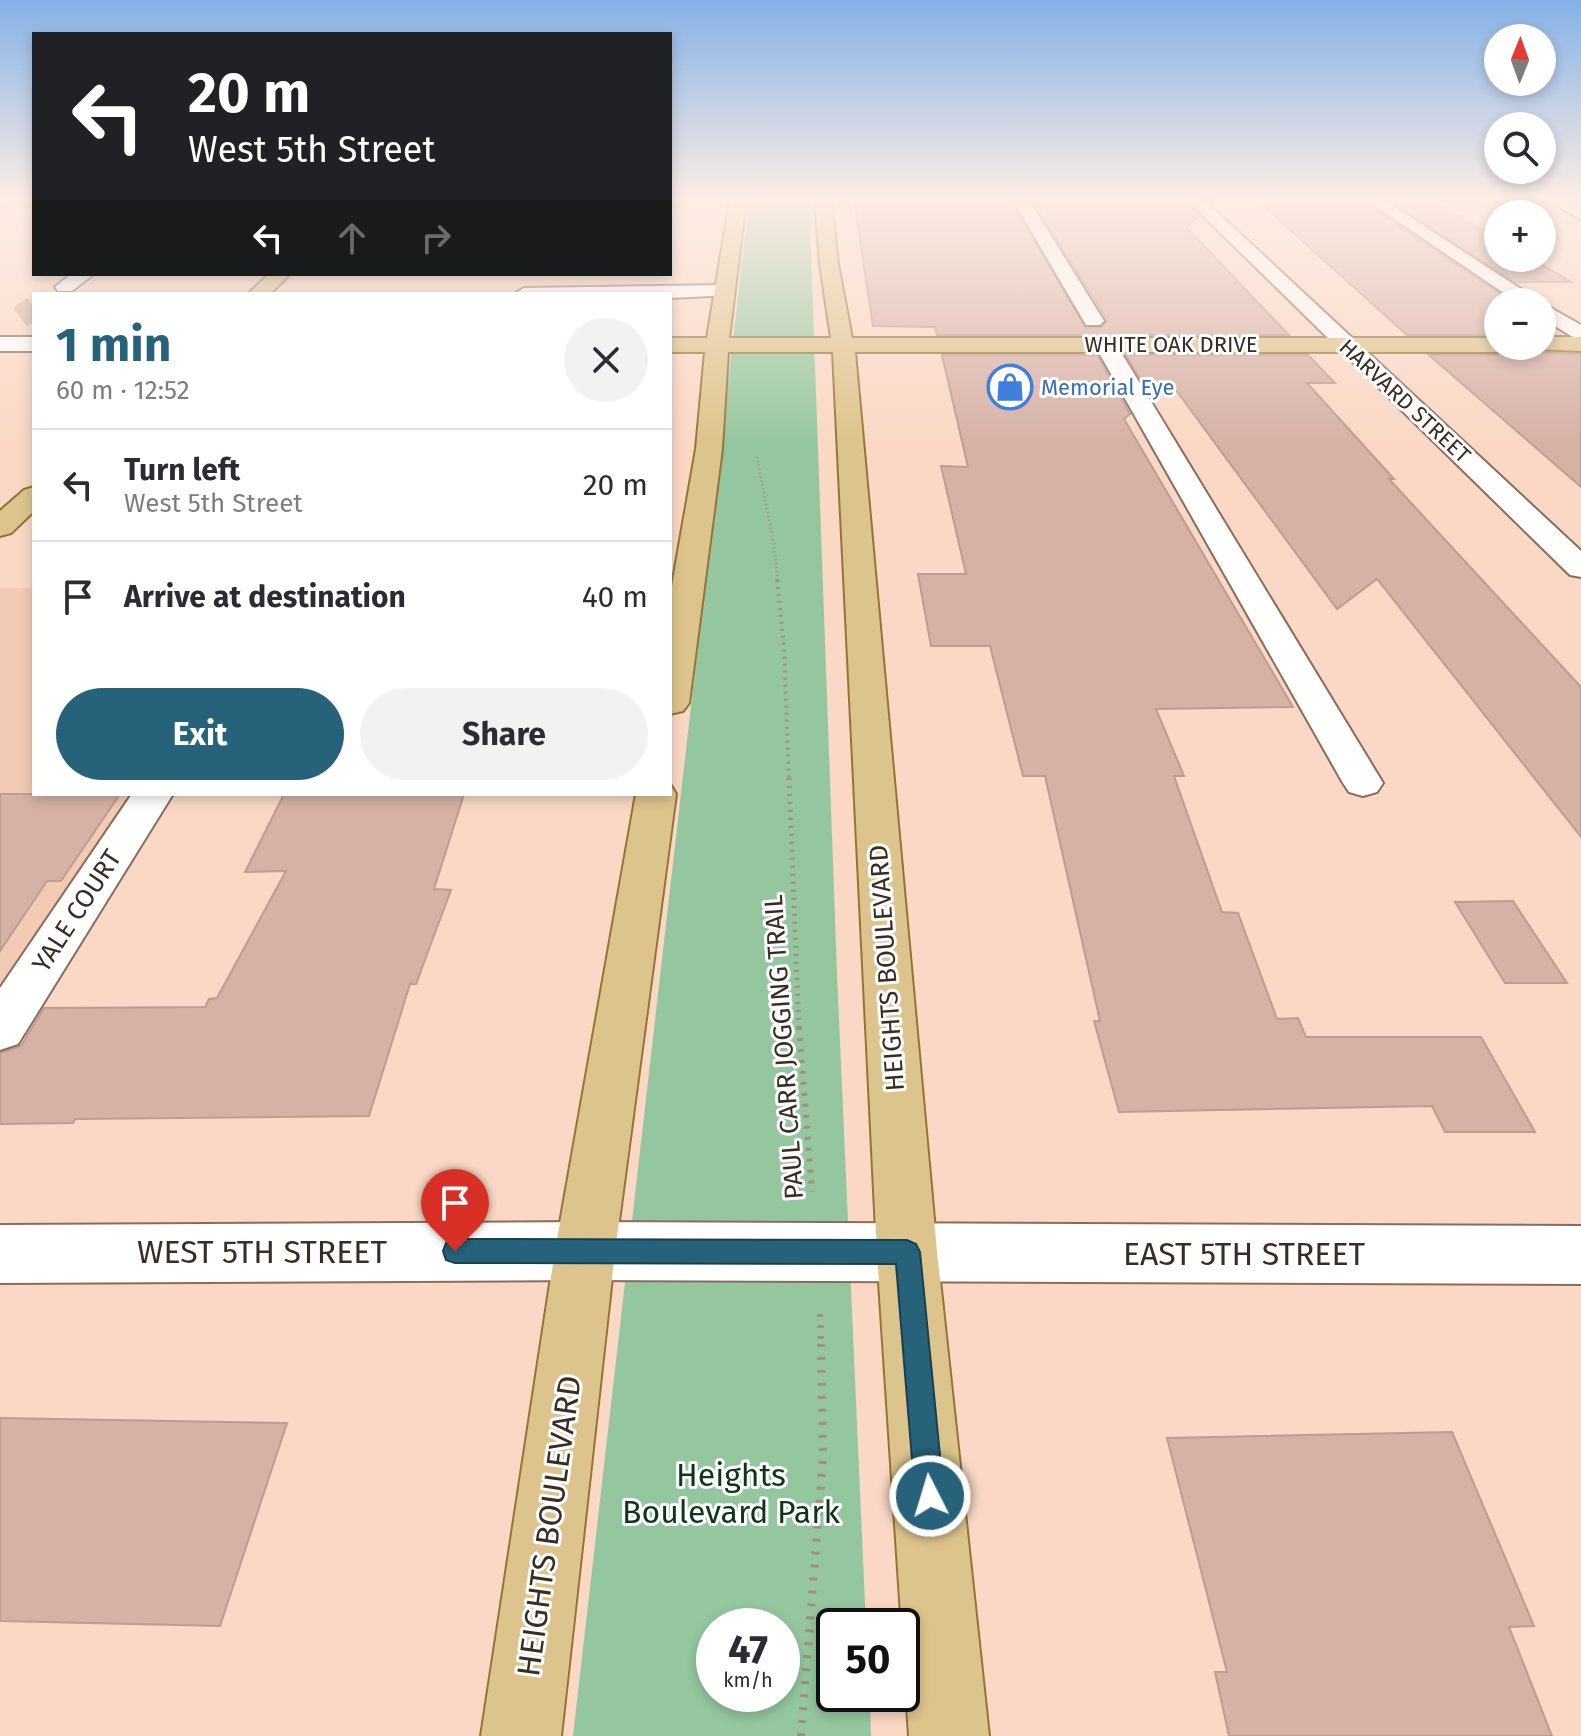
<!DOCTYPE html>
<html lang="en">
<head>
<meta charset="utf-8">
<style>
  body { margin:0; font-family:"Fira Sans",sans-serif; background:#f2f2f3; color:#2b2b33; height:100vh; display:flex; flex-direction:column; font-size:30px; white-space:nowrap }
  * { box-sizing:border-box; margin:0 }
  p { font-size:26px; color:#7c7c81 }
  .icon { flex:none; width:44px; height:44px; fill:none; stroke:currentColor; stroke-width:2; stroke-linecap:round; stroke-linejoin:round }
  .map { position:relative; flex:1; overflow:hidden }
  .panel { position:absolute; left:32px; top:292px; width:640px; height:504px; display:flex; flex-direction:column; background:#fff; border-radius:0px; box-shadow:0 4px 12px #0003 }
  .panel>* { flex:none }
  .banner { position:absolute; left:32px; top:32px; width:640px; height:244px; border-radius:0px; box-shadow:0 4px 12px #0003; background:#202124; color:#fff; overflow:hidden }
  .needle { width:52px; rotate:1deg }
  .fabs { position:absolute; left:1484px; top:24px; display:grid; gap:16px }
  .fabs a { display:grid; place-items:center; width:72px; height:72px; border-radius:50%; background:#fff; box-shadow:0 4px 12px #0003; font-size:40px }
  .speed { position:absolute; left:696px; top:1608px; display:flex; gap:16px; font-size:40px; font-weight:700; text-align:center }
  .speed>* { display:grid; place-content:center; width:104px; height:104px; border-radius:50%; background:#fff; box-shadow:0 4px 12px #0003; line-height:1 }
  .speed small { font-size:20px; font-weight:400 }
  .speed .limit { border:4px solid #111; border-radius:12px; background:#fff; color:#111 }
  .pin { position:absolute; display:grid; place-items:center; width:68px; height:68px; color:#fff; margin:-82px -34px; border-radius:50% 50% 50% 0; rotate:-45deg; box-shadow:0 0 8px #0007 }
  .pin .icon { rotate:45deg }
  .me { position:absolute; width:88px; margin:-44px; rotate:355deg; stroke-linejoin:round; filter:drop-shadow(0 0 6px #0008) }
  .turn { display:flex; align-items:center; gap:28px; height:168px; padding:0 24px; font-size:36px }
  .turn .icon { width:104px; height:104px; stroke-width:2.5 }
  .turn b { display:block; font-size:56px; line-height:68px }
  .lanes { display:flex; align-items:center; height:76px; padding:0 24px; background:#0003; justify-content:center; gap:40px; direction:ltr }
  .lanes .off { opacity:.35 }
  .round { display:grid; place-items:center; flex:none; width:84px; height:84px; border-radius:42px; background:#f2f2f3 }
  .head { display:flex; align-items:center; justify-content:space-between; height:136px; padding:0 24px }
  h1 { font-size:48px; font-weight:700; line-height:60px; color:#26627a }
  .button { display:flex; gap:16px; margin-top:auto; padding:16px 24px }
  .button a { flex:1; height:92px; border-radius:48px; background:#26627a; color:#fff; font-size:32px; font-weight:700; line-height:92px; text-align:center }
  .button a+a { background:#f2f2f3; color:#2b2b33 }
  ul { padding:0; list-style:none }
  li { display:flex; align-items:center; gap:24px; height:112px; padding:0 24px; border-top:2px solid #e1e1e2 }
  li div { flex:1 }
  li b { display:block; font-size:30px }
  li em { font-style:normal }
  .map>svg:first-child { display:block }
</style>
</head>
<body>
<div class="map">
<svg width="1581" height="1736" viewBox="0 0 1581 1736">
  <rect width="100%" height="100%" fill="#fad8c5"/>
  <path fill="#f3cab3" d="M 0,588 L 34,588 L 34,794 L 133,794 L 0,991 Z"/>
  <path fill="#94c79f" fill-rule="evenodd" d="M 749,200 L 809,200 L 837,974 L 866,1626 L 834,1626 L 834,1694 L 870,1694 L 871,1736 L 573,1736 ZM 714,1626 L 782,1626 L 782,1694 L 714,1694 Z"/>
  <g fill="#d6b1a6" stroke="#bf9b91" stroke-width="2">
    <path d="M 854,200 L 1010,200 L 1086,328 L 1102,327 L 1107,319 L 1032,200 L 1139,200 L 1142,203 L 1186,203 L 1199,216 L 1187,228 L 1289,335 L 937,335 L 935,327 L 873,326 Z"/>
    <path d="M 1260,203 L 1365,203 L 1512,302 L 1498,302 L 1498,335 L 1407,335 Z"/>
    <path d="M 1394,203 L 1435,203 L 1498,239 L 1498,258 L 1530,258 L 1571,282 L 1515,282 Z"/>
    <path d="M 1511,346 L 1529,346 L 1534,352 L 1581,354 L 1581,487 L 1429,355 L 1498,355 Z"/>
    <path d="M 942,355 L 1097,355 L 1130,414 L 1124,419 L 1293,707 L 1156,709 L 1184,776 L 1174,776 L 1222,912 L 1238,913 L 1277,1019 L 1298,1018 L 1306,1037 L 1481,1037 L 1535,1132 L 1445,1132 L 1432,1106 L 1119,1112 L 1094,1021 L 1100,1021 L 1045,776 L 1023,776 L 990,646 L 931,646 L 918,574 L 966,574 L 941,466 L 968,467 Z"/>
    <path d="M 1126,355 L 1308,355 L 1335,383 L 1307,383 L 1394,479 L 1389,479 L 1581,687 L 1581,837 L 1377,579 L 1337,609 L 1173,386 L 1153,399 Z"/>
    <path d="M 0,794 L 120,794 L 61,881 L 47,881 L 0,951 Z"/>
    <path d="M 284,794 L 464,794 L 434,889 L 451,890 L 416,984 L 410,984 L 369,1116 L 75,1119 L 73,1123 L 0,1124 L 0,1053 L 21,1046 L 44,1008 L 205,1007 L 209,999 L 217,998 L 286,871 L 245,872 Z"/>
    <path d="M 1513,901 L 1567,983 L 1505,983 L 1455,902 Z"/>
    <path d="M 0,1418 L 287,1423 L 220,1626 L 0,1621 Z"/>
    <path d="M 1452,1432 L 1534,1626 L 1509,1627 L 1552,1736 L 1229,1736 L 1215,1672 L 1227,1672 L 1167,1438 Z"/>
  </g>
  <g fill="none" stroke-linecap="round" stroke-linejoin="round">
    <path stroke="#d3b6a5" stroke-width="23" stroke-dasharray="23 11" stroke-linecap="butt" d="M 20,317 L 34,307"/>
    <g stroke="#8a6c5b" stroke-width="4">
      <g id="minor">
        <path d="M 0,200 L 15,200 L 0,208 Z"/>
        <path d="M 1013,200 L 1029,200 L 1104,321 L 1100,325 L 1086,325 Z"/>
        <path d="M 1187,200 L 1204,200 L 1581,551 L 1581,577 L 1570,575 Z"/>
        <path d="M 1366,200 L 1384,200 L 1541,302 L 1517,302 Z"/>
        <path d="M 1545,200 L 1565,200 L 1581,208 L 1581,219 Z"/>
        <path d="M 71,274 L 94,274 L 72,291 L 58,291 L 55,287 Z"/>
        <path d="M 725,285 L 735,291 L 732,295 L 670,298 L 670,294 L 514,294 L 524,288 Z"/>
        <path d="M 1542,303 L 1581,325 L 1581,342 L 1542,318 Z"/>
        <rect x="0" y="337" width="34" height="14"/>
        <path d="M 1105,337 L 1116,344 L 1383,783 L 1377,792 L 1363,796 L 1349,792 L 1343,783 L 1094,344 Z"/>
        <path d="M 132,794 L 173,794 L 18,1044 L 0,1050 L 0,988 Z"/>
        <path d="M 585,1222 L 1581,1226 L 1581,1284 L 585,1280 L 0,1283 L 0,1225 Z"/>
      </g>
    </g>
    <g stroke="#957536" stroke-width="4">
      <g id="major">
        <path d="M 730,200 L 746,200 L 729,338 L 831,338 L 820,264 L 815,200 L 831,200 L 838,264 L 852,338 L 1498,338 L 1498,346 L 1508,346 L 1498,352 L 855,352 L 937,1252 L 989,1736 L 909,1736 L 877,1252 L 833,352 L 728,352 L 722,449 L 689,703 L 683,711 L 670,714 L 670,597 L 696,449 L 705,352 L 670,352 L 670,338 L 707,338 Z"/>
        <path d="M 269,274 L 290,274 L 270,294 L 248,294 Z"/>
        <path d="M 1542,337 L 1581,337 L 1581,351 L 1534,349 L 1532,346 L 1542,346 Z"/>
        <path d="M 34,487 L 34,511 L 11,533 L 0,536 L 0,511 L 24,490 Z"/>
        <path d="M 670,784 L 676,794 L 615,1251 L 561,1736 L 481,1736 L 555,1251 L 636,794 L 670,794 Z"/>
      </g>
    </g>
    <path stroke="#a68d7f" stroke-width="3" stroke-dasharray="1 3" stroke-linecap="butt" d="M 757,457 L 774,545 L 778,582"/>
    <path stroke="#a68d7f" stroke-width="4" stroke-dasharray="2 5" stroke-linecap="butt" d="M 777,580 L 784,647 L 789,780"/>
    <path stroke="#a68d7f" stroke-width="5" stroke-dasharray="2 6" stroke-linecap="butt" d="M 789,778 L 799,1029"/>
    <g stroke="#a68d7f" stroke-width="6" stroke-dasharray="3 8" stroke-linecap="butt">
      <path d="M 799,1027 L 812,1192"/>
      <path d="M 820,1314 L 821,1342"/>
    </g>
    <path stroke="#a68d7f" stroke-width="8" stroke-dasharray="3 10" stroke-linecap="butt" d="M 801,1736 L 823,1456 L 821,1340"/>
    <use href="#minor" fill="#fff" fill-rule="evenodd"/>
    <use href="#major" fill="#ddc48c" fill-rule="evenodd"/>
  </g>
  <linearGradient id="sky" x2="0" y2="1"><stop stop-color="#84b1e6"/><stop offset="0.45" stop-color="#fdede5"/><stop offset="1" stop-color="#fdede5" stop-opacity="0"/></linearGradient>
  <rect width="1581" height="443" fill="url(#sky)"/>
  <path fill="#26627a" stroke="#19404f" stroke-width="2" d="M 455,1239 L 907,1240 L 916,1244 L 920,1252 L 944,1496 L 940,1507 L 930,1511 L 919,1507 L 915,1496 L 896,1264 L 455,1263 L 446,1260 L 443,1251 L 446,1243 Z"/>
  <defs>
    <g id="shop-ring" transform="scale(2.3)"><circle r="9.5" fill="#fff" stroke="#3f7fe0" stroke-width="1.5"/><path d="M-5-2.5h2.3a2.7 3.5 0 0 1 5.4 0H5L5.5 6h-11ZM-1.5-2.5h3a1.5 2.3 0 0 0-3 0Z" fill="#3f7fe0"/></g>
  </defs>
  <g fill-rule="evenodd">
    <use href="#shop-ring" x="1010" y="387"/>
  </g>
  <g text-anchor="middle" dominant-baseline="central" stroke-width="6" stroke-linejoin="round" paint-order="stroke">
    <g font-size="22" fill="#392c25" stroke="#fff">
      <text x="1171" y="344">WHITE OAK DRIVE</text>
      <text transform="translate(1405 401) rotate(43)">HARVARD STREET</text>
    </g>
    <g font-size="22" fill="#366cbe" stroke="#fff" text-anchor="start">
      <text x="1041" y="387">Memorial Eye</text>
    </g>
    <g font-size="26" fill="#392c25" stroke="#fff">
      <text transform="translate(77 911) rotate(-57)">YALE COURT</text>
      <text transform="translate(887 968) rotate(-94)">HEIGHTS BOULEVARD</text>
      <text transform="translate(784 1047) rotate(-94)">PAUL CARR JOGGING TRAIL</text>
    </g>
    <g font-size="32" fill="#392c25" stroke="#fff">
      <text x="262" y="1252">WEST 5TH STREET</text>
      <text x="1244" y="1254">EAST 5TH STREET</text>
      <text transform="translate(549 1526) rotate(-82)">HEIGHTS BOULEVARD</text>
    </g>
    <g font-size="32" fill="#0c361a" stroke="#fff">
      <text x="731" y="1475">Heights<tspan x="731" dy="37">Boulevard Park</tspan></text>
    </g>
  </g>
</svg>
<div class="fabs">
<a><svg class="needle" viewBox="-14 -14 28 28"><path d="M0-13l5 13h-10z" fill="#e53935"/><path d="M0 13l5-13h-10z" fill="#7c7c81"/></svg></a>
<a><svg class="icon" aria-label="search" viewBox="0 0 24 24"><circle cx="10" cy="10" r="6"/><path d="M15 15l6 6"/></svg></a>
<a>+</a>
<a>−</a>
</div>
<div class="speed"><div>47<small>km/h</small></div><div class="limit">50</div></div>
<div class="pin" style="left:455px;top:1251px;background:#d93025"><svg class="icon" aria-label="arrive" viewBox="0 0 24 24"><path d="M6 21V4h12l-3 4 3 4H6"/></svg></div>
<svg class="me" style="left:930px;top:1496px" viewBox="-20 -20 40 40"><circle r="17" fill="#26627a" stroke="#fff" stroke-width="3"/><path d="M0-11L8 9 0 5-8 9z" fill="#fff"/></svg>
<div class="banner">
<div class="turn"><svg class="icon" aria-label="left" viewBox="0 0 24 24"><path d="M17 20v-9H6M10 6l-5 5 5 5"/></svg><div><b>20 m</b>West 5th Street</div></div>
<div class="lanes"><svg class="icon" aria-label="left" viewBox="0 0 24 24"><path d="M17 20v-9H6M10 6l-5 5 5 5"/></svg><svg class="icon off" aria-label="ahead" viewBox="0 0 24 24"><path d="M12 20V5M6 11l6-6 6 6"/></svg><svg class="icon off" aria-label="right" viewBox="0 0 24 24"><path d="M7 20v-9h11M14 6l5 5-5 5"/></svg></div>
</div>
<section class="panel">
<div class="head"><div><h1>1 min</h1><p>60 m · 12:52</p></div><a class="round"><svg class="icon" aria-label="close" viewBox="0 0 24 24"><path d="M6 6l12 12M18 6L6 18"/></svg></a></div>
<ul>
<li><svg class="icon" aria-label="left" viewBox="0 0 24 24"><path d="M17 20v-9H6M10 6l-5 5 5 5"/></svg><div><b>Turn left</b><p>West 5th Street</p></div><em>20 m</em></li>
<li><svg class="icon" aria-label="arrive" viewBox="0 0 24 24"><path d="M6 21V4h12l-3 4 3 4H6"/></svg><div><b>Arrive at destination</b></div><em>40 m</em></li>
</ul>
<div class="button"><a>Exit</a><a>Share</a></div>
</section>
</div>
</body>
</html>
